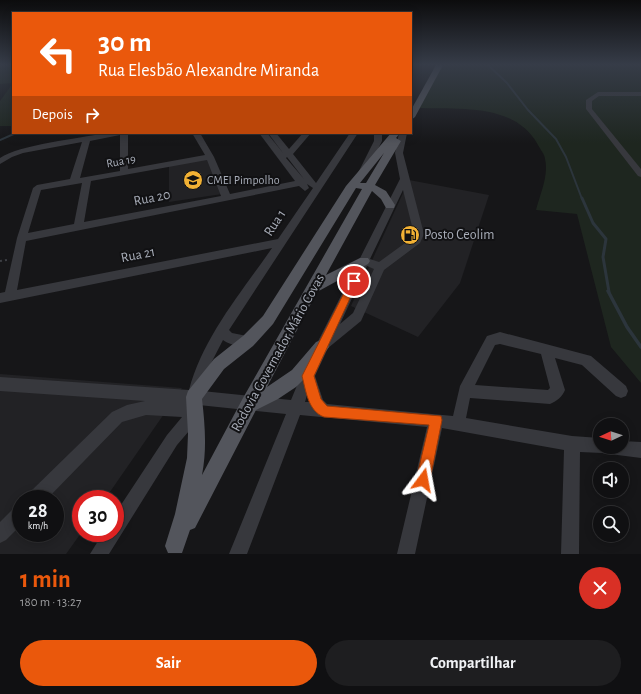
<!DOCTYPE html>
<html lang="pt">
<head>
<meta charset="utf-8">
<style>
  body { margin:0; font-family:"Alegreya Sans",sans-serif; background:#1e1e20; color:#f1f3f6; height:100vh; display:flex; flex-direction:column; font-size:15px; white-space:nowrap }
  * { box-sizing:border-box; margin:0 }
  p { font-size:13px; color:#9c9d9f }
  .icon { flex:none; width:22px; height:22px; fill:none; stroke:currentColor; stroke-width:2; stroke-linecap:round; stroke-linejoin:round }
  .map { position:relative; height:554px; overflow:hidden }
  .details { display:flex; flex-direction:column; background:#101012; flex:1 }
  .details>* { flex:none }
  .guide { position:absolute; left:12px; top:12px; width:400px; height:122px; border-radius:0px; box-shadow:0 2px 10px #0003,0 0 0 1px #303032; background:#ea580c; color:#fff; overflow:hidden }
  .needle { width:26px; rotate:266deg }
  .tools { position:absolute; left:593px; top:418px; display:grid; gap:8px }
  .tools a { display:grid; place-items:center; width:36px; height:36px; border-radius:50%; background:#101012; box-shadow:0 2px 10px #0003,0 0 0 1px #303032; font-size:20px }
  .speed { position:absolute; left:12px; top:490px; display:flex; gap:8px; font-size:20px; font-weight:700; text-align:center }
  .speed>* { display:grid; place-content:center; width:52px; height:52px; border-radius:50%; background:#101012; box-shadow:0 2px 10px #0003,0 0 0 1px #303032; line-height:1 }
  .speed small { font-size:10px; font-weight:400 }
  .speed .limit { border:6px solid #d22; background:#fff; color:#111 }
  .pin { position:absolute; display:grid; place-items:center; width:34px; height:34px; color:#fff; margin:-17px; border:2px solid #fff; border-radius:50%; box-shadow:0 1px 4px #0007 }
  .me { position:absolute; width:44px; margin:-22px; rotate:13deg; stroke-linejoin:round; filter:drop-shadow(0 0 3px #0008) }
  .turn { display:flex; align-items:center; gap:14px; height:84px; padding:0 20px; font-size:18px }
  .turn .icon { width:52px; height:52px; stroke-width:2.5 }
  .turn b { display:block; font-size:28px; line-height:34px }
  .then { display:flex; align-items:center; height:38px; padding:0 20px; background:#0003; gap:8px; font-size:15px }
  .round { display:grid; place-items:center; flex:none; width:42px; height:42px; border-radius:21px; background:#1e1e20 }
  .headline { display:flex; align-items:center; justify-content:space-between; height:68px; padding:0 20px }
  h1 { font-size:24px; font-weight:600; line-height:30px; color:#ea580c }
  .button { display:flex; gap:8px; margin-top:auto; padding:8px 20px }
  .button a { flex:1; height:46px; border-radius:24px; background:#ea580c; color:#fff; font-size:16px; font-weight:600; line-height:46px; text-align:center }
  .button a+a { background:#1e1e20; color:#f1f3f6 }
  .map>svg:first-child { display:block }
</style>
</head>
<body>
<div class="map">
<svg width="641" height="554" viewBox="0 0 641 554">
  <rect width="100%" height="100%" fill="#161618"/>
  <g fill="#222225" fill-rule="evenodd">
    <path d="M 209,159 L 222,194 L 169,202 L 169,166 Z"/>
    <path d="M 409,180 L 489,195 L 460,283 L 418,337 L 351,306 Z"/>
    <path d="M 0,374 L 182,388 L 105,499 L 81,499 L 81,533 L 66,554 L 0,554 ZM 21,499 L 55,499 L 55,533 L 21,533 Z"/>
  </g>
  <g fill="#1e261f">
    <path d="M 0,65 L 13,65 L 13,83 L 0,84 Z"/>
    <path d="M 441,65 L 641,65 L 641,383 L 611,347 L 577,214 L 536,210 C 540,194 549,175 545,159 C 545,155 540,149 538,145 C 514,102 459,110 417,108 Z"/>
    <path d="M 13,83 L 13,126 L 0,126 L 0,101 Z"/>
  </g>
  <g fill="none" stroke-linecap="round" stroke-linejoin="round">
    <g stroke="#2c353c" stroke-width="2">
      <path d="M 488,65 L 507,83 L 528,110 L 556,139 L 566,157 L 582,199"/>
      <path d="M 0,140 L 16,133"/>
    </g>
    <path stroke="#2c353c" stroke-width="3" d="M 582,198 L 593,223 L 606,239 L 603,257 L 609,292"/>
    <path stroke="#2c353c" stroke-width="3.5" d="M 608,291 L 627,327 L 641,347"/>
    <path stroke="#3d3f44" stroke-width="2" stroke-dasharray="2 3" stroke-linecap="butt" d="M 0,261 L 7,260"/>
    <g fill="#37383d" fill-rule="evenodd">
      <path d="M 641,92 L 641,96 L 599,96 L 592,101 L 592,109 L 641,169 L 641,177 L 638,176 L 586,109 L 586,100 L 598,92 Z"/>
      <path d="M 106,133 L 128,133 L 128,169 L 205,155 L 192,133 L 200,133 L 214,157 L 230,194 L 295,181 L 259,133 L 267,133 L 283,153 L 268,133 L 276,133 L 289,149 L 303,133 L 311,133 L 293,154 L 316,183 L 350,133 L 358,133 L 229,330 L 232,333 L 252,337 L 254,341 L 252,345 C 244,348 229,345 223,340 L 207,371 L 202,391 L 291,400 L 303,371 L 400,179 L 395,153 L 399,133 L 407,133 L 403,153 L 424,234 L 420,243 L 384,270 L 361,321 L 328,348 L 315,376 L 323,400 L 327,404 L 453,416 L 460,386 L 487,336 L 500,332 L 591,356 L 626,386 L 628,391 L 626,396 L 621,398 L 616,396 L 582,365 L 555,358 L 565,390 C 562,397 557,401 550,404 L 470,398 L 466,418 L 572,436 L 600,438 L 600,447 L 622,447 L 622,441 L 641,442 L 641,458 L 602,453 L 580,452 L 579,554 L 561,554 L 564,450 L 442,428 L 415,554 L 397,554 L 427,427 L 300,415 L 247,554 L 229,554 L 286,414 L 189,404 L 201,407 L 203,412 L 201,417 L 177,445 L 109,554 L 90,554 L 103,533 L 115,533 L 115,514 L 167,435 L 182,417 L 146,415 L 122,422 L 47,499 L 27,499 L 29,493 L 112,412 L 127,405 L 145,401 L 0,391 L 0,377 L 189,390 C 203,337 241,293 272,248 L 0,303 L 0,293 L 5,292 L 17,238 L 33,188 L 37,185 L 70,179 L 82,142 L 23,153 L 12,157 L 0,164 L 0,158 C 18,145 81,138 106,133 ZM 120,135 L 120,171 L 80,178 L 90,141 ZM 287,157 L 304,179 L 286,158 ZM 207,160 L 221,196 L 84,222 L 91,181 ZM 82,183 L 74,224 L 28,233 L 41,190 ZM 307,184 L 313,188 L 278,239 L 17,290 L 26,241 L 299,186 L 305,191 L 309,188 ZM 403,190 L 414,234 L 412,238 L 379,262 L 370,259 ZM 367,266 L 374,269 L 353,313 L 340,324 ZM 500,344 L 541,354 L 550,388 L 548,390 L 475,385 L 495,345 ZM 307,395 L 309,402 L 305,402 Z"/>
      <path d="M 374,133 L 382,133 L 382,141 L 366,173 L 362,176 L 359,175 L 358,173 L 374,141 Z"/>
      <path d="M 21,505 L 21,525 L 6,540 L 0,543 L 0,522 L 15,507 Z"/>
    </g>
    <g fill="#53555c" fill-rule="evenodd">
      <path d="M 436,65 L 443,65 L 415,117 L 411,120 L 411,110 Z"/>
      <path d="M 391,133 L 400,133 L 396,138 L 401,141 L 375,185 L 386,191 L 395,205 L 394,208 L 386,208 L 381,199 L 372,191 L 326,275 L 360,258 L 368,258 L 370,261 L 368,264 L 317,292 L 267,387 L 292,370 L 316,342 L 321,340 L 326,342 L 329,347 L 310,373 L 296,387 L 278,399 L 256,410 L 195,528 L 190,530 L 182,553 L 168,553 L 165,546 L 175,514 L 187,458 L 188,434 L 186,397 L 188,391 L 214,359 L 243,336 L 263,316 L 346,186 ZM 384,153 L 366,183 L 360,183 ZM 356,188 L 362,189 L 243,398 L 202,475 C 207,449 205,425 202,399 L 224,369 L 253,346 L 273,324 Z"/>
    </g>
  </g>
  <linearGradient id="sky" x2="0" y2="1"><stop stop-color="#0c0c0d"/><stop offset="0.45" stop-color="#363c48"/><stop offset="1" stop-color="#363c48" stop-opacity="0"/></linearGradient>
  <rect width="641" height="143" fill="url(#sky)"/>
  <path fill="#ea580c" stroke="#983908" d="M 354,277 L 358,281 L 314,376 L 321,399 L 327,406 L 441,416 L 442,420 L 430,480 L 428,484 L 423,486 L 418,484 L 416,480 L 429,425 L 324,417 C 308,411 306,391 302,376 L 351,279 Z"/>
  <defs>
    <g id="school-disc" transform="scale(1)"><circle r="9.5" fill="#f2b134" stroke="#111113"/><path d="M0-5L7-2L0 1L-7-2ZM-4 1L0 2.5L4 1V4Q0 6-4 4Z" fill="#111"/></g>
    <g id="fuel-disc" transform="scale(1)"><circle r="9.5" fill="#f2b134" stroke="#111113"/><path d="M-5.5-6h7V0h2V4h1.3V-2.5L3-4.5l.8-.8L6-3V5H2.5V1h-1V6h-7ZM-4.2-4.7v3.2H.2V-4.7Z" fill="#111"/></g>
  </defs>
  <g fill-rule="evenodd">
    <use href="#school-disc" x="193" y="180"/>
    <use href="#fuel-disc" x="410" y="235"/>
  </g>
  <g text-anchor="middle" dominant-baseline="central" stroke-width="4" stroke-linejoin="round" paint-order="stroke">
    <g font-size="12" fill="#a8adb8" stroke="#111113">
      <text transform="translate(121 161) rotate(-10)">Rua 19</text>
    </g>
    <g font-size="12" fill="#a8adb8" stroke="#111113" text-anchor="start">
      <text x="207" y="180">CMEI Pimpolho</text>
    </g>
    <g font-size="14" fill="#a8adb8" stroke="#111113">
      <text transform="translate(152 198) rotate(-11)">Rua 20</text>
      <text transform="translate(275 223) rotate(-57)">Rua 1</text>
      <text transform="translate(138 255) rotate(-11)">Rua 21</text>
      <text transform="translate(278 353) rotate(-61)">Rodovia Governador Mário Covas</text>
    </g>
    <g font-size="14" fill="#a8adb8" stroke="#111113" text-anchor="start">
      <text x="424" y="235">Posto Ceolim</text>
    </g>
  </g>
</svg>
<div class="tools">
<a><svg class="needle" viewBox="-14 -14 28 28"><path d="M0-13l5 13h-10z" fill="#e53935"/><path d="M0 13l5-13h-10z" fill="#9c9d9f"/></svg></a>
<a><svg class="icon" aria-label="sound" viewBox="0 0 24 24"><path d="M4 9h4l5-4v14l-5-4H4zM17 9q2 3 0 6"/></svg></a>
<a><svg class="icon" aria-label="search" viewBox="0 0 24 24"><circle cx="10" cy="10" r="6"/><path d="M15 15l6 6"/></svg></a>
</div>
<div class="speed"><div>28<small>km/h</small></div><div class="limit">30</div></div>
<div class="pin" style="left:354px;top:281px;background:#d93025"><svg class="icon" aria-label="arrive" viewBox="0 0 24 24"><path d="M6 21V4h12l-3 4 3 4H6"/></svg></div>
<svg class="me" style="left:423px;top:480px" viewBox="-20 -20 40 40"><path d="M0-17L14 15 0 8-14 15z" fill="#ea580c" stroke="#fff" stroke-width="4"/></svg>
<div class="guide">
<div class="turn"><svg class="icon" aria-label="left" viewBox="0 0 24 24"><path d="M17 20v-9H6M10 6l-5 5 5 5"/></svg><div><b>30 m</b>Rua Elesbão Alexandre Miranda</div></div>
<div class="then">Depois<svg class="icon" aria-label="right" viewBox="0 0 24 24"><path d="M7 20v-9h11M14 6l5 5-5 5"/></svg></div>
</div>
</div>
<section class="details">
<div class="headline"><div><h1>1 min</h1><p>180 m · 13:27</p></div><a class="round" style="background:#d93025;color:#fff"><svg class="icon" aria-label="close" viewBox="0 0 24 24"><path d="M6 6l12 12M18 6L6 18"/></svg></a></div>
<div class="button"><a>Sair</a><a>Compartilhar</a></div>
</section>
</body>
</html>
